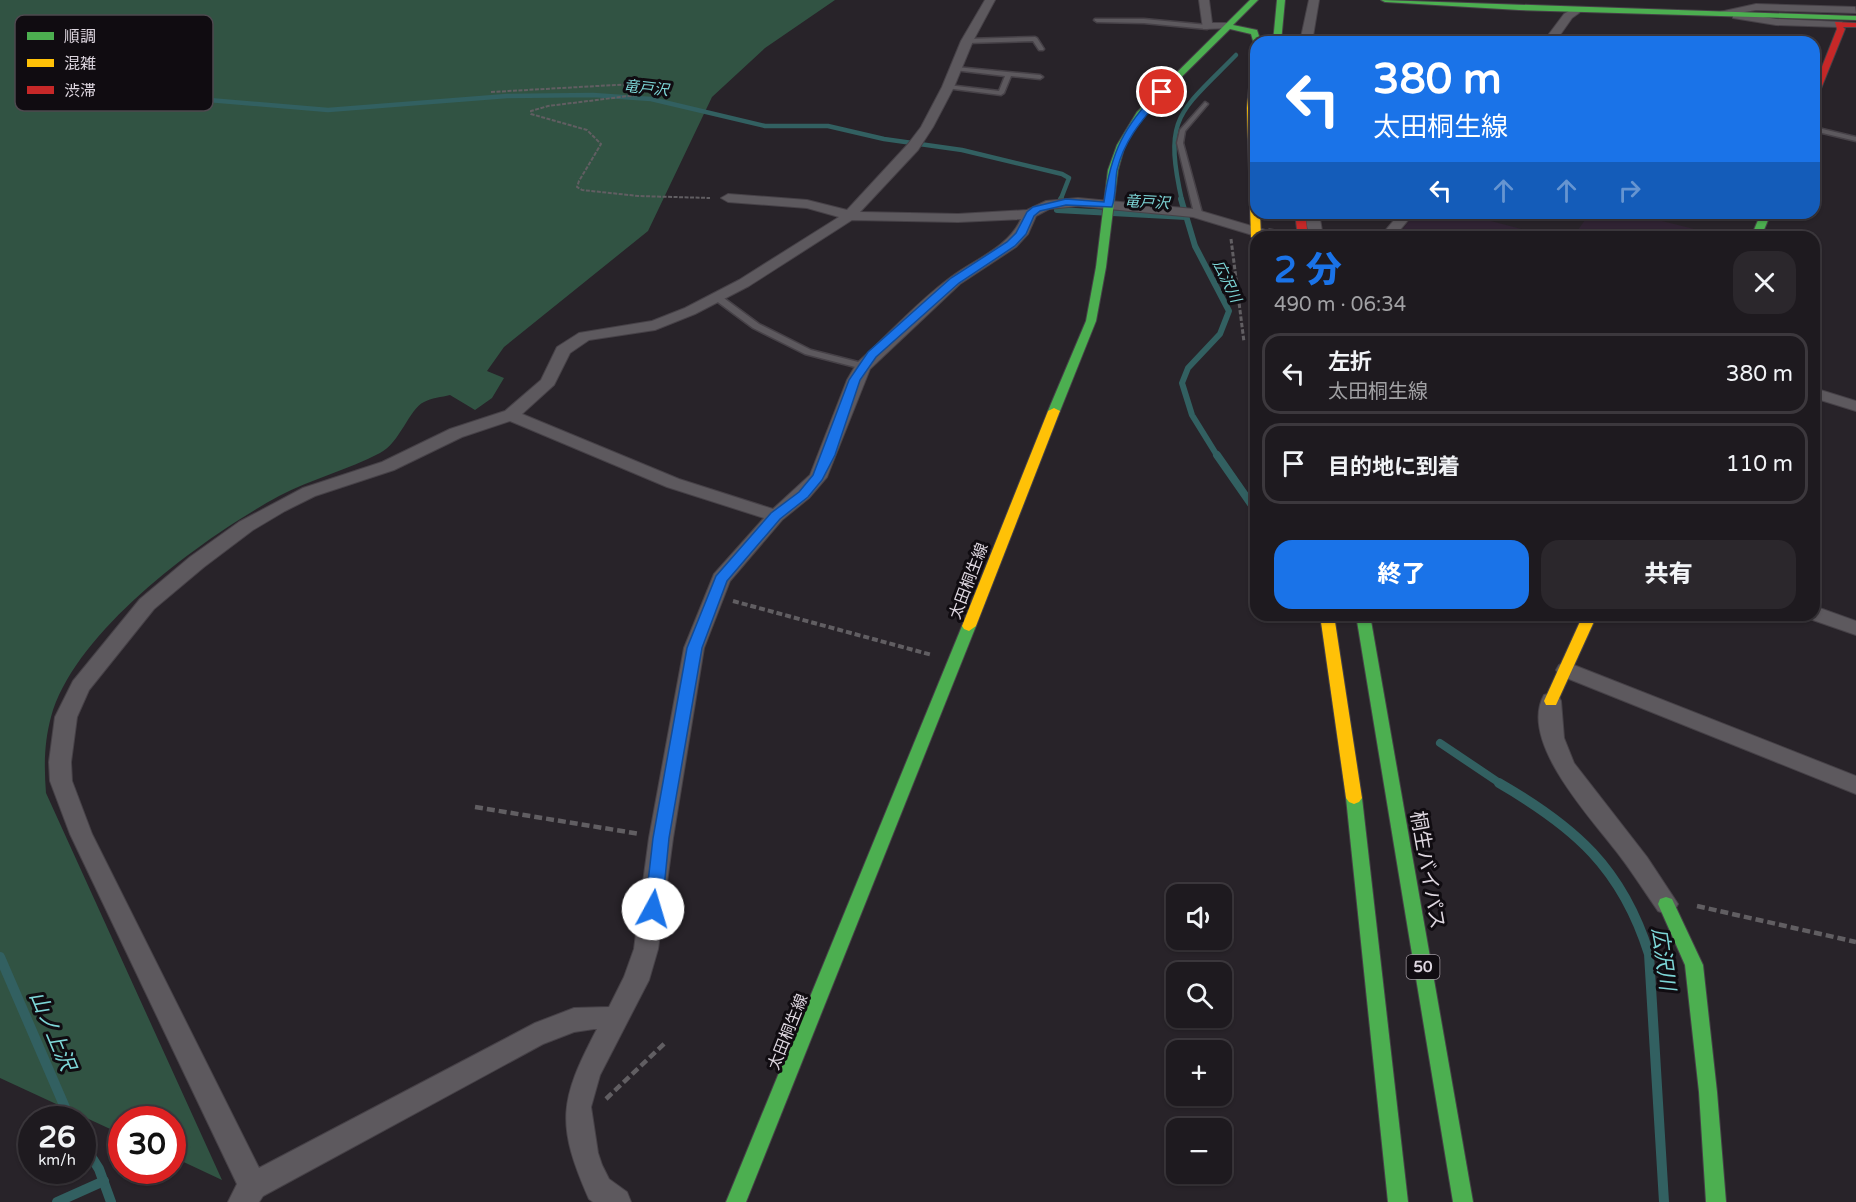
<!DOCTYPE html>
<html lang="ja">
<head>
<meta charset="utf-8">
<style>
  body { margin:0; font-family:"Varela Round","Noto Sans JP",sans-serif; background:#2b272c; color:#f1f3f6; height:100vh; display:flex; flex-direction:column; font-size:22px; white-space:nowrap }
  * { box-sizing:border-box; margin:0 }
  p { font-size:20px; color:#a1a1a4 }
  .icon { flex:none; width:33px; height:33px; fill:none; stroke:currentColor; stroke-width:2; stroke-linecap:round; stroke-linejoin:round }
  .map { position:relative; flex:1; overflow:hidden }
  .side { position:absolute; left:1250px; top:231px; width:570px; height:390px; display:flex; flex-direction:column; background:#1e1a1f; border-radius:18px; box-shadow:0 2px 4px #0004,0 0 0 2px #3c383d }
  .side>* { flex:none }
  .top-card { position:absolute; left:1250px; top:36px; width:570px; height:183px; border-radius:18px; box-shadow:0 2px 4px #0004,0 0 0 2px #3c383d; background:#1a73e8; color:#fff; overflow:hidden }
  .tools { position:absolute; left:1166px; top:884px; display:grid; gap:12px }
  .tools a { display:grid; place-items:center; width:66px; height:66px; border-radius:12px; background:#1e1a1f; box-shadow:0 2px 4px #0004,0 0 0 2px #3c383d; font-size:30px }
  .speed { position:absolute; left:18px; top:1106px; display:flex; gap:12px; font-size:30px; font-weight:700; text-align:center }
  .speed>* { display:grid; place-content:center; width:78px; height:78px; border-radius:50%; background:#1e1a1f; box-shadow:0 2px 4px #0004,0 0 0 2px #3c383d; line-height:1 }
  .speed small { font-size:15px; font-weight:400 }
  .speed .limit { border:9px solid #d22; background:#fff; color:#111 }
  .pin { position:absolute; display:grid; place-items:center; width:51px; height:51px; color:#fff; margin:-26px; border:3px solid #fff; border-radius:50%; box-shadow:0 2px 6px #0007 }
  .me { position:absolute; width:66px; margin:-33px; rotate:6deg; stroke-linejoin:round; filter:drop-shadow(0 0 4px #0008) }
  .turn { display:flex; align-items:center; gap:21px; height:126px; padding:0 24px; font-size:27px }
  .turn .icon { width:78px; height:78px; stroke-width:2.5 }
  .turn b { display:block; font-size:42px; line-height:51px }
  .lanes { display:flex; align-items:center; height:57px; padding:0 24px; background:#0003; justify-content:center; gap:30px; direction:ltr }
  .lanes .off { opacity:.35 }
  .round { display:grid; place-items:center; flex:none; width:63px; height:63px; border-radius:18px; background:#2b272c }
  .overview { display:flex; align-items:center; justify-content:space-between; height:102px; padding:0 24px }
  h1 { font-size:36px; font-weight:800; line-height:45px; color:#1a73e8 }
  .button { display:flex; gap:12px; margin-top:auto; padding:12px 24px }
  .button a { flex:1; height:69px; border-radius:18px; background:#1a73e8; color:#fff; font-size:24px; font-weight:800; line-height:69px; text-align:center }
  .button a+a { background:#2b272c; color:#f1f3f6 }
  ul { padding:0; list-style:none }
  li { display:flex; align-items:center; gap:18px; height:81px; margin:0 12px 9px; padding:0 12px; border:3px solid #3c383d; border-radius:18px }
  li div { flex:1 }
  li b { display:block; font-size:22px }
  li em { font-style:normal }
  .map>svg:first-child { display:block }
</style>
</head>
<body>
<div class="map">
<svg width="1856" height="1202" viewBox="0 0 1856 1202">
  <rect width="100%" height="100%" fill="#282329"/>
  <g fill="#302333">
    <path d="M 1415,213 L 1461,213 L 1551,237 L 1397,237 Z"/>
    <path d="M 1590,213 L 1630,213 L 1726,237 L 1573,237 Z"/>
  </g>
  <path fill="#315343" d="M 0,0 L 835,0 L 765,48 L 712,97 L 648,231 L 504,347 L 487,371 L 504,378 L 492,398 L 475,410 L 450,395 C 442,397 431,398 424,402 C 409,409 400,443 380,453 C 348,470 311,479 279,496 C 204,537 75,630 51,717 C 44,743 44,767 46,793 L 222,1180 L 173,1157 L 172,1119 L 122,1119 L 121,1134 L 0,1078 Z"/>
  <g fill="none" stroke-linecap="round" stroke-linejoin="round">
    <g stroke="#326061" stroke-width="4.5">
      <path d="M 75,33 L 84,40 L 94,55 L 163,65 L 175,87 L 197,99 L 328,110 L 507,96 L 593,95 L 651,99 L 765,126 L 828,126 L 884,139 L 962,150 L 1062,174 L 1069,178 L 1060,201"/>
      <path d="M 1182,201 C 1163,116 1179,113 1236,55"/>
    </g>
    <g stroke="#326061" stroke-width="6">
      <path d="M 1061,199 L 1057,210 L 1186,217"/>
      <path d="M 1181,199 L 1195,246 L 1229,311 L 1220,334 L 1188,368 L 1182,383 L 1192,415 L 1218,457"/>
    </g>
    <g stroke="#326061" stroke-width="8">
      <path d="M 1217,455 L 1256,511"/>
      <path d="M 1440,743 L 1501,784"/>
    </g>
    <g stroke="#326061" stroke-width="10">
      <path d="M 1499,783 C 1575,827 1622,868 1649,954 L 1664,1202"/>
      <path d="M 0,957 L 70,1119"/>
      <path d="M 82,1142 L 99,1169 L 111,1202"/>
      <path d="M 57,1202 L 104,1181"/>
    </g>
    <path stroke="#433e44" stroke-width="15" stroke-dasharray="15 8" stroke-linecap="butt" d="M 1267,235 L 1276,237"/>
    <g stroke="#464147" stroke-width="3">
      <g id="lane">
        <path d="M 1095,19 L 1144,19 L 1207,25 L 1210,27 L 1207,29 L 1144,23 L 1097,22 L 1094,20 Z"/>
        <path d="M 1035,37 L 1037,38 L 1044,49 L 1043,50 L 1039,50 L 1033,41 L 967,43 L 964,41 L 967,39 Z"/>
        <path d="M 956,67 L 1040,75 L 1043,77 L 1040,79 L 1011,76 L 1004,93 L 1001,95 L 946,88 L 945,87 L 948,85 L 999,91 L 1005,76 L 954,70 L 953,69 Z"/>
        <path d="M 1205,102 L 1208,104 L 1185,131 L 1183,143 L 1202,213 L 1198,215 L 1194,213 L 1177,143 L 1180,130 Z"/>
        <path d="M 1814,127 L 1856,137 L 1856,141 L 1814,131 Z"/>
        <path d="M 715,296 L 721,296 L 759,324 L 811,350 L 866,364 L 867,366 L 863,369 L 805,354 L 753,328 L 715,300 Z"/>
      </g>
    </g>
    <g stroke="#464147" stroke-width="2">
      <g id="street">
        <path d="M 985,0 L 995,0 L 973,41 L 954,87 L 933,127 L 918,150 L 860,212 L 958,214 L 1027,210 L 1046,201 L 1078,198 L 1194,209 L 1272,232 L 1274,235 L 1259,237 L 1193,217 L 1078,206 L 1049,209 L 1036,216 L 1028,234 L 1016,247 L 960,284 L 870,369 L 827,477 L 809,498 L 782,520 L 730,581 L 704,648 L 673,838 L 658,949 L 649,980 L 600,1075 L 591,1107 L 598,1153 L 602,1165 L 609,1179 L 627,1192 L 631,1202 L 593,1202 L 589,1199 C 556,1124 559,1101 597,1029 L 594,1029 L 574,1032 L 543,1044 L 263,1196 L 259,1202 L 228,1202 L 237,1184 L 70,834 L 50,781 L 49,762 L 55,717 L 73,681 L 140,599 L 190,557 L 239,522 L 303,488 L 382,462 L 450,429 L 505,411 L 541,380 L 557,347 L 579,333 L 652,321 L 685,308 L 739,280 L 839,217 L 807,208 L 728,202 L 721,198 L 728,194 L 807,200 L 847,210 L 908,144 L 921,127 L 942,87 L 961,41 ZM 1021,219 C 1008,248 975,259 951,277 C 917,302 888,335 857,363 L 847,380 L 810,475 L 773,509 L 679,479 L 522,414 L 554,385 L 570,353 L 589,340 L 655,330 L 695,314 L 749,286 L 852,220 L 958,222 ZM 510,421 L 667,487 L 764,518 L 714,574 L 684,648 L 649,838 L 634,949 L 624,977 L 609,1007 L 574,1008 L 535,1023 L 259,1168 L 92,834 L 72,781 L 71,762 L 77,717 L 89,690 L 154,609 L 204,567 L 253,530 L 285,511 L 315,496 L 394,470 L 462,437 Z"/>
        <path d="M 1199,0 L 1209,0 L 1212,23 L 1228,23 L 1233,26 L 1232,28 L 1203,29 Z"/>
        <path d="M 1309,0 L 1319,0 L 1312,42 L 1300,42 Z"/>
        <path d="M 1756,4 L 1855,7 L 1856,13 L 1756,10 L 1739,13 L 1776,19 L 1842,22 L 1842,26 L 1838,27 L 1776,25 L 1733,18 L 1733,14 L 1720,16 L 1715,13 Z"/>
        <path d="M 1574,8 L 1583,10 L 1572,18 L 1555,42 L 1543,42 L 1564,14 Z"/>
        <path d="M 1305,213 L 1319,213 L 1323,237 L 1309,237 Z"/>
        <path d="M 1400,213 L 1414,213 L 1394,237 L 1380,237 Z"/>
        <path d="M 1814,388 L 1856,401 L 1856,411 L 1814,398 Z"/>
        <path d="M 1814,606 L 1856,621 L 1856,635 L 1807,618 L 1805,615 L 1814,615 Z"/>
        <path d="M 1566,662 L 1856,776 L 1856,794 L 1559,675 L 1556,670 L 1559,665 Z"/>
        <path d="M 1551,693 L 1558,695 L 1561,701 L 1564,738 L 1574,763 L 1647,857 L 1678,904 L 1674,911 L 1666,914 L 1658,911 C 1644,891 1631,870 1616,851 C 1591,818 1518,741 1544,695 Z"/>
      </g>
    </g>
    <g stroke="#464147" stroke-width="2">
      <g id="fast">
        <path d="M 1250,0 L 1258,0 L 1233,25 L 1257,30 L 1261,42 L 1254,44 L 1251,34 L 1230,29 L 1143,115 L 1125,145 L 1118,170 L 1106,267 L 1096,321 L 1060,411 L 1058,413 L 1050,413 L 1048,411 L 1086,321 L 1096,267 L 1108,170 L 1117,145 L 1137,112 Z"/>
        <path d="M 1277,0 L 1285,0 L 1281,42 L 1273,42 Z"/>
        <path d="M 1381,0 L 1856,16 L 1856,20 L 1519,10 L 1385,2 Z"/>
        <path d="M 1761,213 L 1771,213 L 1761,237 L 1751,237 Z"/>
        <path d="M 1356,615 L 1370,615 L 1473,1202 L 1453,1202 Z"/>
        <path d="M 969,621 L 976,626 L 746,1202 L 726,1202 L 962,626 Z"/>
        <path d="M 1354,792 L 1359,794 L 1362,798 L 1408,1202 L 1388,1202 L 1346,798 L 1349,794 Z"/>
        <path d="M 1666,897 L 1672,899 L 1703,965 L 1717,1092 L 1726,1202 L 1706,1202 L 1699,1092 L 1685,965 L 1658,904 L 1660,899 Z"/>
      </g>
    </g>
    <g stroke="#464147" stroke-width="2">
      <g id="slow">
        <path d="M 1256,54 L 1256,213 L 1260,213 L 1261,237 L 1256,237 L 1256,240 L 1251,237 L 1247,108 L 1252,56 Z"/>
        <path d="M 1054,408 L 1060,411 L 976,626 L 969,631 L 964,629 L 962,626 L 1048,411 Z"/>
        <path d="M 1320,615 L 1334,615 L 1362,798 L 1359,802 L 1354,804 L 1349,802 L 1346,798 Z"/>
        <path d="M 1583,615 L 1597,615 L 1556,705 L 1546,705 L 1544,701 Z"/>
      </g>
    </g>
    <g stroke="#464147" stroke-width="2">
      <g id="jam">
        <path d="M 1835,22 L 1856,23 L 1856,27 L 1843,27 L 1845,29 L 1818,96 L 1814,98 L 1814,87 L 1837,29 Z"/>
        <path d="M 1295,213 L 1305,213 L 1308,237 L 1298,237 Z"/>
      </g>
    </g>
    <path stroke="#615e62" stroke-width="2" stroke-dasharray="4 1.5" stroke-linecap="butt" d="M 491,92 L 633,84 L 648,90 L 637,95 L 548,106 L 531,111 L 531,114 L 587,130 L 601,144 L 579,181 L 577,187 L 582,190 L 638,196 L 710,198"/>
    <path stroke="#615e62" stroke-width="3" stroke-dasharray="4.5 2" stroke-linecap="butt" d="M 1231,239 L 1244,342"/>
    <path stroke="#615e62" stroke-width="4" stroke-dasharray="6 3" stroke-linecap="butt" d="M 733,601 L 932,655"/>
    <g stroke="#615e62" stroke-width="4.5" stroke-dasharray="8 4" stroke-linecap="butt">
      <path d="M 475,807 L 640,834"/>
      <path d="M 1697,906 L 1856,942"/>
      <path d="M 606,1099 L 665,1043"/>
    </g>
    <use href="#lane" fill="#5d595e" fill-rule="evenodd"/>
    <use href="#street" fill="#5d595e" fill-rule="evenodd"/>
    <use href="#fast" fill="#4caf50" fill-rule="evenodd"/>
    <use href="#slow" fill="#ffc107" fill-rule="evenodd"/>
    <use href="#jam" fill="#c62828" fill-rule="evenodd"/>
  </g>
  <path fill="#1a73e8" stroke="#114b97" stroke-width="1.5" d="M 1159,90 L 1166,92 C 1145,117 1125,137 1117,170 C 1115,182 1116,196 1112,207 L 1066,205 L 1040,211 L 1034,216 L 1026,234 L 1015,246 L 959,283 L 876,357 L 860,380 L 835,455 L 822,480 L 808,497 L 780,519 L 727,581 L 702,648 L 669,838 L 662,909 L 659,914 L 653,917 L 647,914 L 645,909 L 653,838 L 687,648 L 716,576 L 771,513 L 799,492 L 813,475 L 849,380 L 868,352 L 951,278 L 1007,242 L 1016,233 L 1027,212 L 1033,207 L 1066,199 L 1104,202 C 1111,152 1124,126 1159,90 Z"/>
  <g text-anchor="middle" dominant-baseline="central" stroke-width="6" stroke-linejoin="round" paint-order="stroke">
    <g font-size="15" font-style="italic" fill="#7dd6d7" stroke="#100c11">
      <text transform="translate(646 88) rotate(6)">竜戸沢</text>
      <text transform="translate(1147 202) rotate(3)">竜戸沢</text>
      <text transform="translate(1227 281) rotate(64)">広沢川</text>
    </g>
    <rect fill="#100c11" stroke="#a099a1" stroke-width="1.5" x="1406.5" y="955" width="33" height="24" rx="4.5"/>
    <g font-size="15" font-weight="bold" fill="#ddd6df">
      <text x="1423" y="967">50</text>
    </g>
    <g font-size="16" fill="#ddd6df" stroke="#100c11">
      <text transform="translate(969 581) rotate(-69)">太田桐生線</text>
      <text transform="translate(788 1032) rotate(-68)">太田桐生線</text>
    </g>
    <g font-size="20" fill="#ddd6df" stroke="#100c11">
      <text transform="translate(1427 870) rotate(80)">桐生バイパス</text>
    </g>
    <g font-size="21" font-style="italic" fill="#7dd6d7" stroke="#100c11">
      <text transform="translate(1663 959) rotate(82)">広沢川</text>
      <text transform="translate(52 1031) rotate(67)">山ノ上沢</text>
    </g>
  </g>
  <rect x="15" y="15" width="198" height="96" rx="9" fill="#100c11" stroke="#4e494f" stroke-width="1.5"/>
  <rect x="27" y="32" width="27" height="8" fill="#4caf50"/>
  <rect x="27" y="59" width="27" height="8" fill="#ffc107"/>
  <rect x="27" y="86" width="27" height="8" fill="#c62828"/>
  <g font-size="16" fill="#ddd6df">
    <text x="64" y="42">順調</text>
    <text x="64" y="69">混雑</text>
    <text x="64" y="96">渋滞</text>
  </g>
</svg>
<div class="tools">
<a><svg class="icon" aria-label="sound" viewBox="0 0 24 24"><path d="M4 9h4l5-4v14l-5-4H4zM17 9q2 3 0 6"/></svg></a>
<a><svg class="icon" aria-label="search" viewBox="0 0 24 24"><circle cx="10" cy="10" r="6"/><path d="M15 15l6 6"/></svg></a>
<a>+</a>
<a>−</a>
</div>
<div class="speed"><div>26<small>km/h</small></div><div class="limit">30</div></div>
<div class="pin" style="left:1162px;top:92px;background:#d93025"><svg class="icon" aria-label="arrive" viewBox="0 0 24 24"><path d="M6 21V4h12l-3 4 3 4H6"/></svg></div>
<svg class="me" style="left:653px;top:909px" viewBox="-20 -20 40 40"><circle r="19" fill="#fff"/><path d="M0-13L10 11 0 6-10 11z" fill="#1a73e8"/></svg>
<div class="top-card">
<div class="turn"><svg class="icon" aria-label="left" viewBox="0 0 24 24"><path d="M17 20v-9H6M10 6l-5 5 5 5"/></svg><div><b>380 m</b>太田桐生線</div></div>
<div class="lanes"><svg class="icon" aria-label="left" viewBox="0 0 24 24"><path d="M17 20v-9H6M10 6l-5 5 5 5"/></svg><svg class="icon off" aria-label="ahead" viewBox="0 0 24 24"><path d="M12 20V5M6 11l6-6 6 6"/></svg><svg class="icon off" aria-label="ahead" viewBox="0 0 24 24"><path d="M12 20V5M6 11l6-6 6 6"/></svg><svg class="icon off" aria-label="right" viewBox="0 0 24 24"><path d="M7 20v-9h11M14 6l5 5-5 5"/></svg></div>
</div>
<section class="side">
<div class="overview"><div><h1>2 分</h1><p>490 m · 06:34</p></div><a class="round"><svg class="icon" aria-label="close" viewBox="0 0 24 24"><path d="M6 6l12 12M18 6L6 18"/></svg></a></div>
<ul>
<li><svg class="icon" aria-label="left" viewBox="0 0 24 24"><path d="M17 20v-9H6M10 6l-5 5 5 5"/></svg><div><b>左折</b><p>太田桐生線</p></div><em>380 m</em></li>
<li><svg class="icon" aria-label="arrive" viewBox="0 0 24 24"><path d="M6 21V4h12l-3 4 3 4H6"/></svg><div><b>目的地に到着</b></div><em>110 m</em></li>
</ul>
<div class="button"><a>終了</a><a>共有</a></div>
</section>
</div>
</body>
</html>
